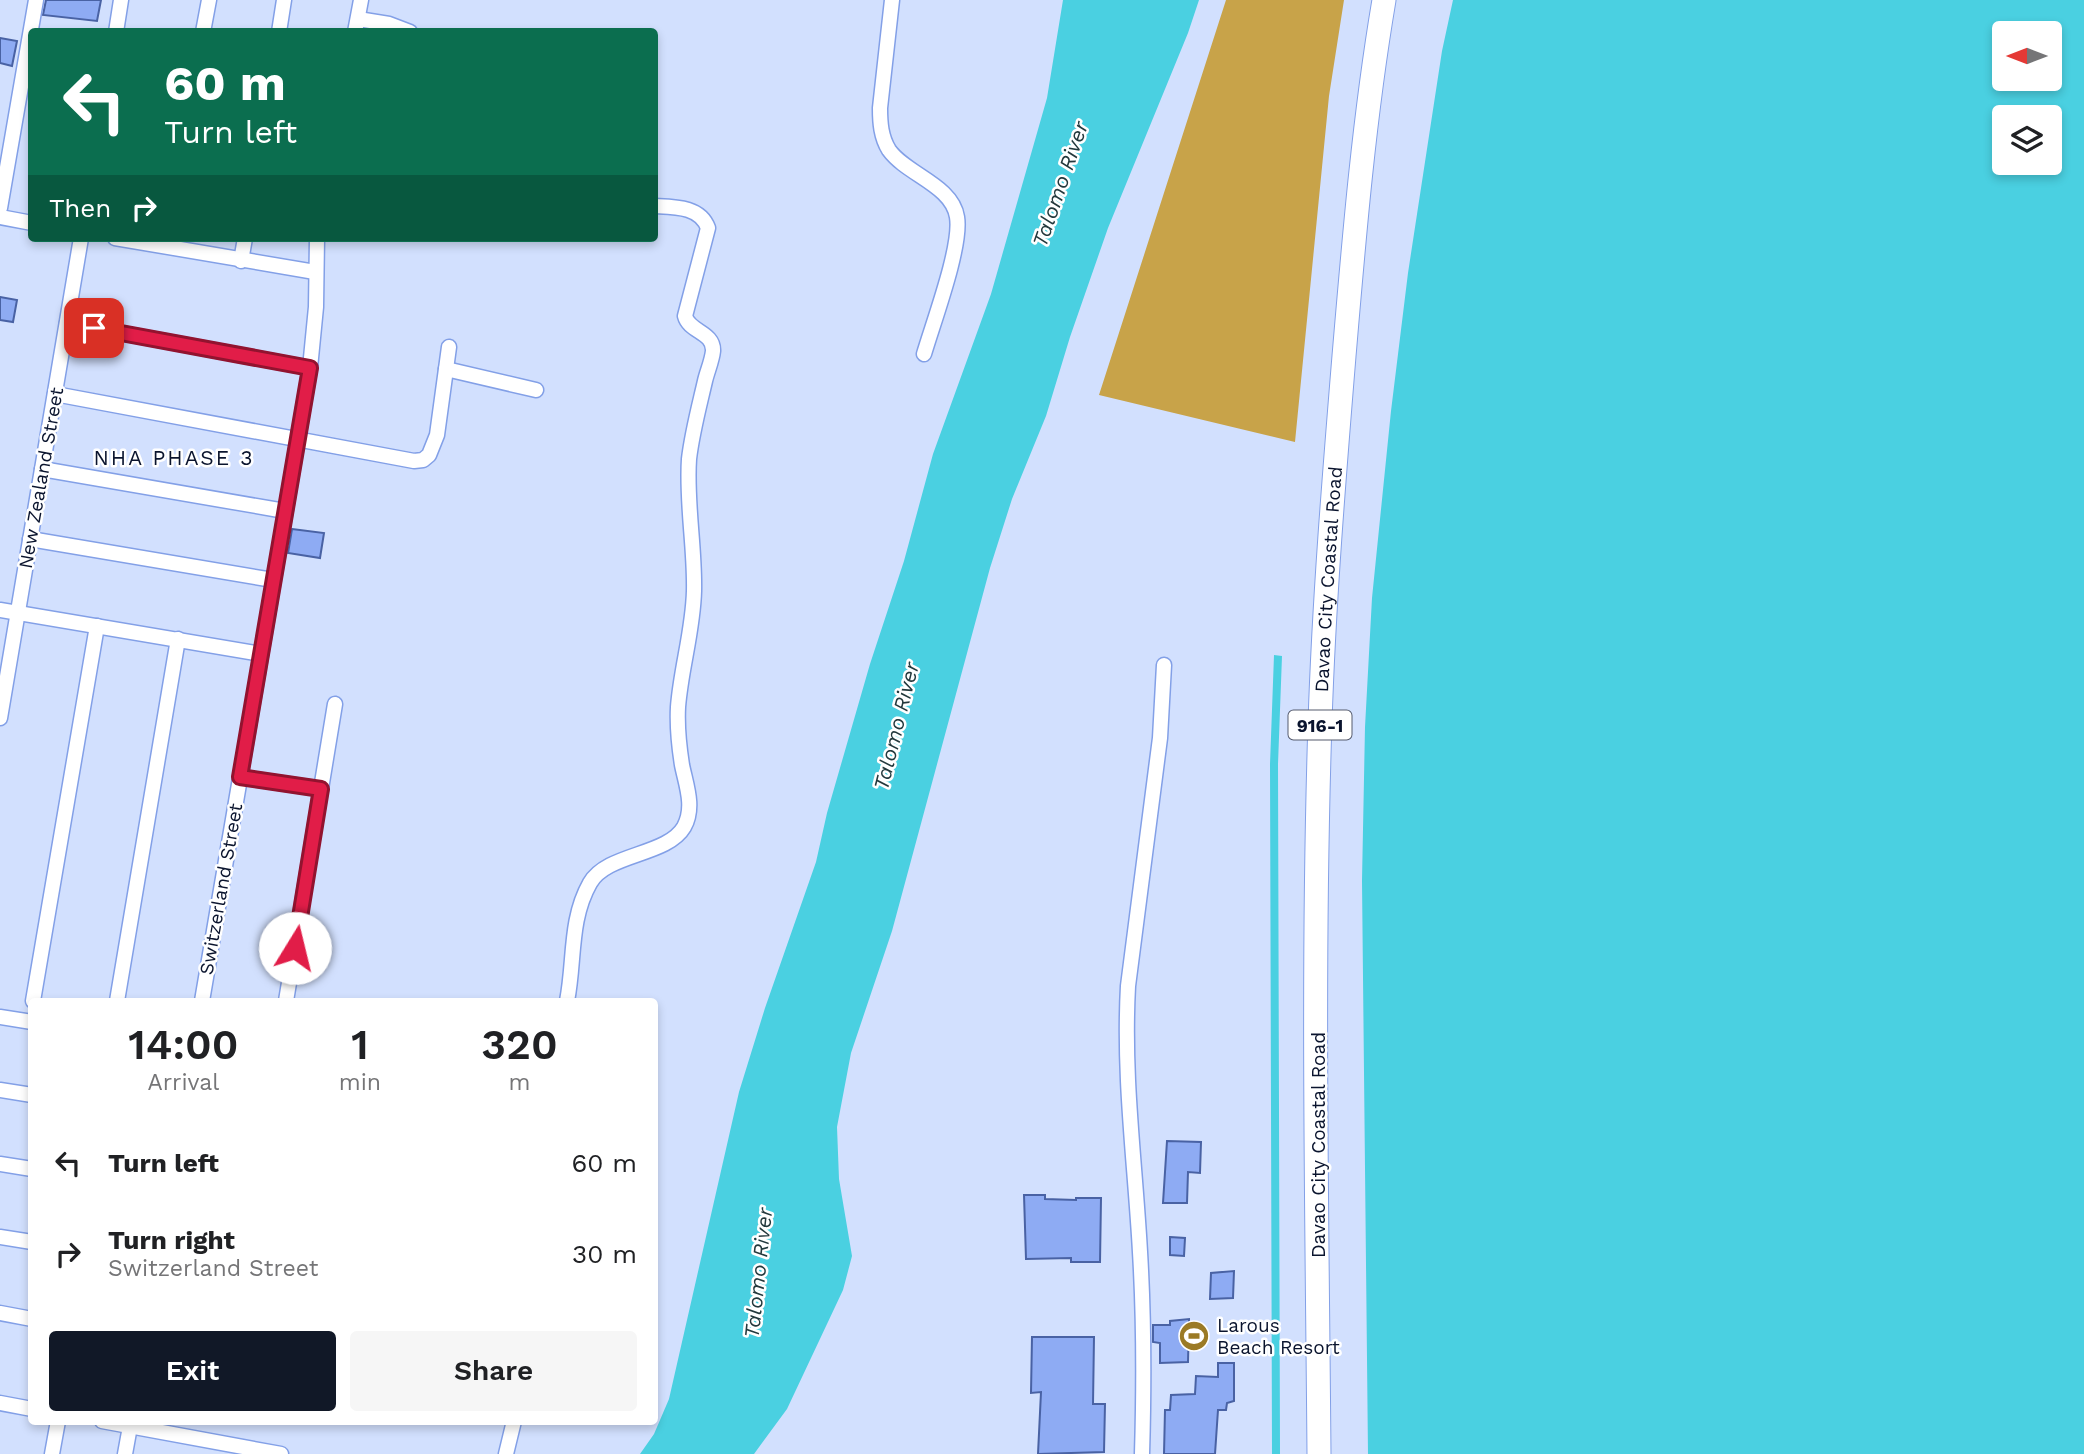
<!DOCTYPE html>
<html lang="en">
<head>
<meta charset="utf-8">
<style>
  body { margin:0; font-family:"Work Sans",sans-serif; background:#f6f6f6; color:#202124; height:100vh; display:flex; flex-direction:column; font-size:26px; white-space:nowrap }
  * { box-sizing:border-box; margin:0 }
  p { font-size:23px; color:#757577 }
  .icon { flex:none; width:38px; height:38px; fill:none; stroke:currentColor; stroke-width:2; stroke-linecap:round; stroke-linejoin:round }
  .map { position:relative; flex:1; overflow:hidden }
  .panel { position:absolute; left:28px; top:998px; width:630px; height:427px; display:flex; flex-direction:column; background:#fff; border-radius:7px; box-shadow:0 4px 10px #0003 }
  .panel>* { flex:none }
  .guide { position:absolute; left:28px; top:28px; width:630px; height:214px; border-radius:7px; box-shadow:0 4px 10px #0003; background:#0b6e4f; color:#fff; overflow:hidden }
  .needle { width:46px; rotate:270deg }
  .fabs { position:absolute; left:1992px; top:21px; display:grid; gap:14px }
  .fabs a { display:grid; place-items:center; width:70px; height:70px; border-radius:7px; background:#fff; box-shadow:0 4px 10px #0003; font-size:35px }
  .pin { position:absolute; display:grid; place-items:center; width:60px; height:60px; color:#fff; margin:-30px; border-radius:14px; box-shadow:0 4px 10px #0006 }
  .me { position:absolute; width:77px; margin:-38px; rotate:9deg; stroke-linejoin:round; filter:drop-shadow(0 0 5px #0008) }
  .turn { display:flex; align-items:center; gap:24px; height:147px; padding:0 21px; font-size:32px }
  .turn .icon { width:91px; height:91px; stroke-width:2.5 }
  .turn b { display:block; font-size:49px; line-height:60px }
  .then { display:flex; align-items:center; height:66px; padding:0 21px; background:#0003; gap:14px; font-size:26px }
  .eta { display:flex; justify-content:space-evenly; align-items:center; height:119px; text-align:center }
  .eta b { font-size:42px; font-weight:600; line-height:49px }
  .primary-button { display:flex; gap:14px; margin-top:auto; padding:14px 21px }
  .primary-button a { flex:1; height:80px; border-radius:7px; background:#111827; color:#fff; font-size:28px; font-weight:600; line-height:80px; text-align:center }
  .primary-button a+a { background:#f6f6f6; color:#202124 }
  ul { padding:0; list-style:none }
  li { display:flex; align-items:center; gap:21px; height:91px; padding:0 21px }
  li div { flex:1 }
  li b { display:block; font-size:26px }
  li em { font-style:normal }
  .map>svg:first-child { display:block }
</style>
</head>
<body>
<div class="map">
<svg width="2084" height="1454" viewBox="0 0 2084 1454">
  <rect width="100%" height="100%" fill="#d2e0fe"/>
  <path fill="#c8a349" d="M 1226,0 L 1344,0 L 1329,96 L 1295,442 L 1099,395 Z"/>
  <g fill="#4ad0e1" fill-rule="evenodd">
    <path d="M 1063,0 L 1199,0 L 1188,33 L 1108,228 L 1070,337 L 1046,416 L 1012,499 L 990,568 L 892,931 L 851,1053 L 837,1127 L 839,1179 L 852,1256 L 843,1290 L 787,1409 L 754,1454 L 640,1454 L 654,1434 L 669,1399 L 739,1092 L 765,1008 L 816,862 L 827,813 L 870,664 L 904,561 L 933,454 L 991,294 L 1047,98 Z"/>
    <path d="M 1453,0 L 2084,0 L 2084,1454 L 1368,1454 L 1362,881 L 1365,727 L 1372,598 L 1391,411 L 1408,273 L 1442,51 ZM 2049,33 L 2049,79 L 2004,79 L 2004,33 ZM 2004,117 L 2049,117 L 2049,163 L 2004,163 Z"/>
    <path d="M 1274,655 L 1282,656 L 1278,764 L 1280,1454 L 1272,1454 L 1270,764 Z"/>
  </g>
  <g fill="#8eabf3" stroke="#4962a4" stroke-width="2">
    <path d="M 46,0 L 101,0 L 97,21 L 43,15 Z"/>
    <path d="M 0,38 L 17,41 L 12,66 L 0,63 Z"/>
    <path d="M 0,297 L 17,300 L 13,322 L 0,320 Z"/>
    <path d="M 292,529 L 324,533 L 320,558 L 288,553 Z"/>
    <path d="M 1167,1141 L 1201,1142 L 1200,1173 L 1188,1172 L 1187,1203 L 1163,1203 Z"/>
    <path d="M 1024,1195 L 1045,1195 L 1045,1199 L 1076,1200 L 1076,1198 L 1101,1198 L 1100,1262 L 1071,1262 L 1071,1258 L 1026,1259 Z"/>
    <path d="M 1170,1237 L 1185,1238 L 1184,1256 L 1170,1255 Z"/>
    <path d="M 1234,1271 L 1233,1298 L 1210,1299 L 1211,1273 Z"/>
    <path d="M 1189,1319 L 1188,1362 L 1160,1363 L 1160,1343 L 1153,1342 L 1153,1325 L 1170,1325 L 1170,1321 Z"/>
    <path d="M 1032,1337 L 1094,1337 L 1093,1404 L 1105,1404 L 1104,1452 L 1038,1454 L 1041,1392 L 1031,1393 Z"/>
    <path d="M 1218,1363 L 1234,1363 L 1234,1401 L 1227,1403 L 1226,1410 L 1218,1410 L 1215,1454 L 1164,1454 L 1165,1410 L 1170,1410 L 1171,1395 L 1195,1394 L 1196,1376 L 1218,1377 Z"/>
  </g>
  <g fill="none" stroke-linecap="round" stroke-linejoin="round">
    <g stroke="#83a0e7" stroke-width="17">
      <g id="street">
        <path d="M 892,0 L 880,108 C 880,123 881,137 889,150 C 907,175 952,185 957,217 C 962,246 933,323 924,354"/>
        <path d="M 358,19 L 389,24 L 410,32"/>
        <path d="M 116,32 L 121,0"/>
        <path d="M 203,32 L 209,0"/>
        <path d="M 279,32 L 284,0"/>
        <path d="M 355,32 L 361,0"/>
        <path d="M 0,208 L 36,0"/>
        <path d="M 0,217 L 32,223"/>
        <path d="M 115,238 L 315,272"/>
        <path d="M 241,261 L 245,238"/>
        <path d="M 67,323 L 310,368"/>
        <path d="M 446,369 L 536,390"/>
        <path d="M 55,394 L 414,461 L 423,460 L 429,455 L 437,435 L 449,347"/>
        <path d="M 42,469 L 285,511"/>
        <path d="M 30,539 L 273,580"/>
        <path d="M 0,610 L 261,654"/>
        <path d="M 0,718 L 81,238"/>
        <path d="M 240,777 L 321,789"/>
        <path d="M 33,1001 L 97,626"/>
        <path d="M 117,1001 L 178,639"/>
        <path d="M 202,1001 L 310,368 L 316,307 L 317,238"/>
        <path d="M 286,1001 L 335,704"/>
        <path d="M 567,1001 C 575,961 569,920 590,883 C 607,853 667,856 684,827 C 695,807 686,785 682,765 C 679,746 677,726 678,707 C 681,668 693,631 694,591 C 695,547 686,503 689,459 C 692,433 699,407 705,381 C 707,372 712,361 713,351 C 714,332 689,332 685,316 L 708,228 C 700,206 674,207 654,206"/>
        <path d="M 0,1017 L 32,1022"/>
        <path d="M 0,1090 L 32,1095"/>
        <path d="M 0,1164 L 32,1169"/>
        <path d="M 0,1237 L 32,1242"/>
        <path d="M 0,1313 L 32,1319"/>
        <path d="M 0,1403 L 32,1409"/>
        <path d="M 102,1421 L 281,1454"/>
        <path d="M 52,1454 L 58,1421"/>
        <path d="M 125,1454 L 131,1421"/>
        <path d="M 506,1454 L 514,1421"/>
        <path d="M 1142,1454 C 1144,1387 1144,1319 1140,1252 C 1135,1161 1123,1078 1128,986 L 1160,738 L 1164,665"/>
      </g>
    </g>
    <g stroke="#83a0e7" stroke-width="25">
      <g id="primary">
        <path id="s1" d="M 1319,1454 C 1317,1210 1312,966 1320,722 C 1324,600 1334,478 1344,356 C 1354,238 1364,118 1384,0"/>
      </g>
    </g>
    <use href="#street" stroke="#fff" stroke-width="14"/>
    <use href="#primary" stroke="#fff" stroke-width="23"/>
  </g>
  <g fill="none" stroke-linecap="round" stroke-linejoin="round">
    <g stroke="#92132f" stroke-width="18">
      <path id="route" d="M 94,328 L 310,368 L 240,777 L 321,789 L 295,948"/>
    </g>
    <use href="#route" stroke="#e11d48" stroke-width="12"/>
  </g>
  <defs>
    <g id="stadium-disc" transform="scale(1.575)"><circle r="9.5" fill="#9b7a25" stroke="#fff"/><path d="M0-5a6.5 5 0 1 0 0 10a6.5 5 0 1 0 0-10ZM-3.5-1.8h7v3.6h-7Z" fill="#fff"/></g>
  </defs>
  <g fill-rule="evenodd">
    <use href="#stadium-disc" x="1194" y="1336"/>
  </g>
  <g text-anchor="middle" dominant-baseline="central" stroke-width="5" stroke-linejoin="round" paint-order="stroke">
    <rect fill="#fff" stroke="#545a6d" stroke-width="2" x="1288.5" y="710.5" width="63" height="29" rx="5"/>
    <g font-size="18" font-weight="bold" fill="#0a142e">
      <text x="1320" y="725">916-1</text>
    </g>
    <g font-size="19" fill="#0a142e" stroke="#fff">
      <text transform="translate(41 478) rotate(-80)">New Zealand Street</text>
      <text stroke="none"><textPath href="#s1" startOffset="875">Davao City Coastal Road</textPath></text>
      <text transform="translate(221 889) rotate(-80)">Switzerland Street</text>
      <text transform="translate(1318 1145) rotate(-90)">Davao City Coastal Road</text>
    </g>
    <g font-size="19" fill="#0a142e" stroke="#fff" text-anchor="start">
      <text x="1217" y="1325">Larous<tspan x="1217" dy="22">Beach Resort</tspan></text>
    </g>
    <g font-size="21" font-style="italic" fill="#23393d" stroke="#fff">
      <text transform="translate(1060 184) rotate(-71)">Talomo River</text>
      <text transform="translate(896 726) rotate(-76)">Talomo River</text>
      <text transform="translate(758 1273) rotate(-84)">Talomo River</text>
    </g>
    <g font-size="21" letter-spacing="2" fill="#0a142e" stroke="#fff">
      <text x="174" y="457">NHA PHASE 3</text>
    </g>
  </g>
</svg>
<div class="fabs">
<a><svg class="needle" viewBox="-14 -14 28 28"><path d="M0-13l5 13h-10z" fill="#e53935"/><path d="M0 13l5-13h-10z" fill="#757577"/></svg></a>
<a><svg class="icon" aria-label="layers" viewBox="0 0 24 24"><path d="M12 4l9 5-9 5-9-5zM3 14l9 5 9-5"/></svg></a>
</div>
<div class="pin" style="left:94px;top:328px;background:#d93025"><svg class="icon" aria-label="arrive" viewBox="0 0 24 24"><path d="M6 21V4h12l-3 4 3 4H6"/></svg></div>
<svg class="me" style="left:295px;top:948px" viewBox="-20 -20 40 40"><circle r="19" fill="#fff"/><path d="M0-13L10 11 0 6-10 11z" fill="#e11d48"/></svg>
<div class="guide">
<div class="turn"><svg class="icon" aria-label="left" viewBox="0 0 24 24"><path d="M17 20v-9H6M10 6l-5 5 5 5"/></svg><div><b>60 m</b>Turn left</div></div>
<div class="then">Then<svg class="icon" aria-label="right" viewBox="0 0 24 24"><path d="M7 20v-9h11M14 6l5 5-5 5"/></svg></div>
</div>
<section class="panel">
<div class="eta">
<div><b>14:00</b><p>Arrival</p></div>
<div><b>1</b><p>min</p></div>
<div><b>320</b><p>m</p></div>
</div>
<ul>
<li><svg class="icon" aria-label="left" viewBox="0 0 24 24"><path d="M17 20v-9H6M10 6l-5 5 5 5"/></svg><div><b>Turn left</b></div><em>60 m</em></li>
<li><svg class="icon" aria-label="right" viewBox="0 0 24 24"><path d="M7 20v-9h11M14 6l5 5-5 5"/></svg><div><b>Turn right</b><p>Switzerland Street</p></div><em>30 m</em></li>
</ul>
<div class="primary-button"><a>Exit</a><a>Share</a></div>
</section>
</div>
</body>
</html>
